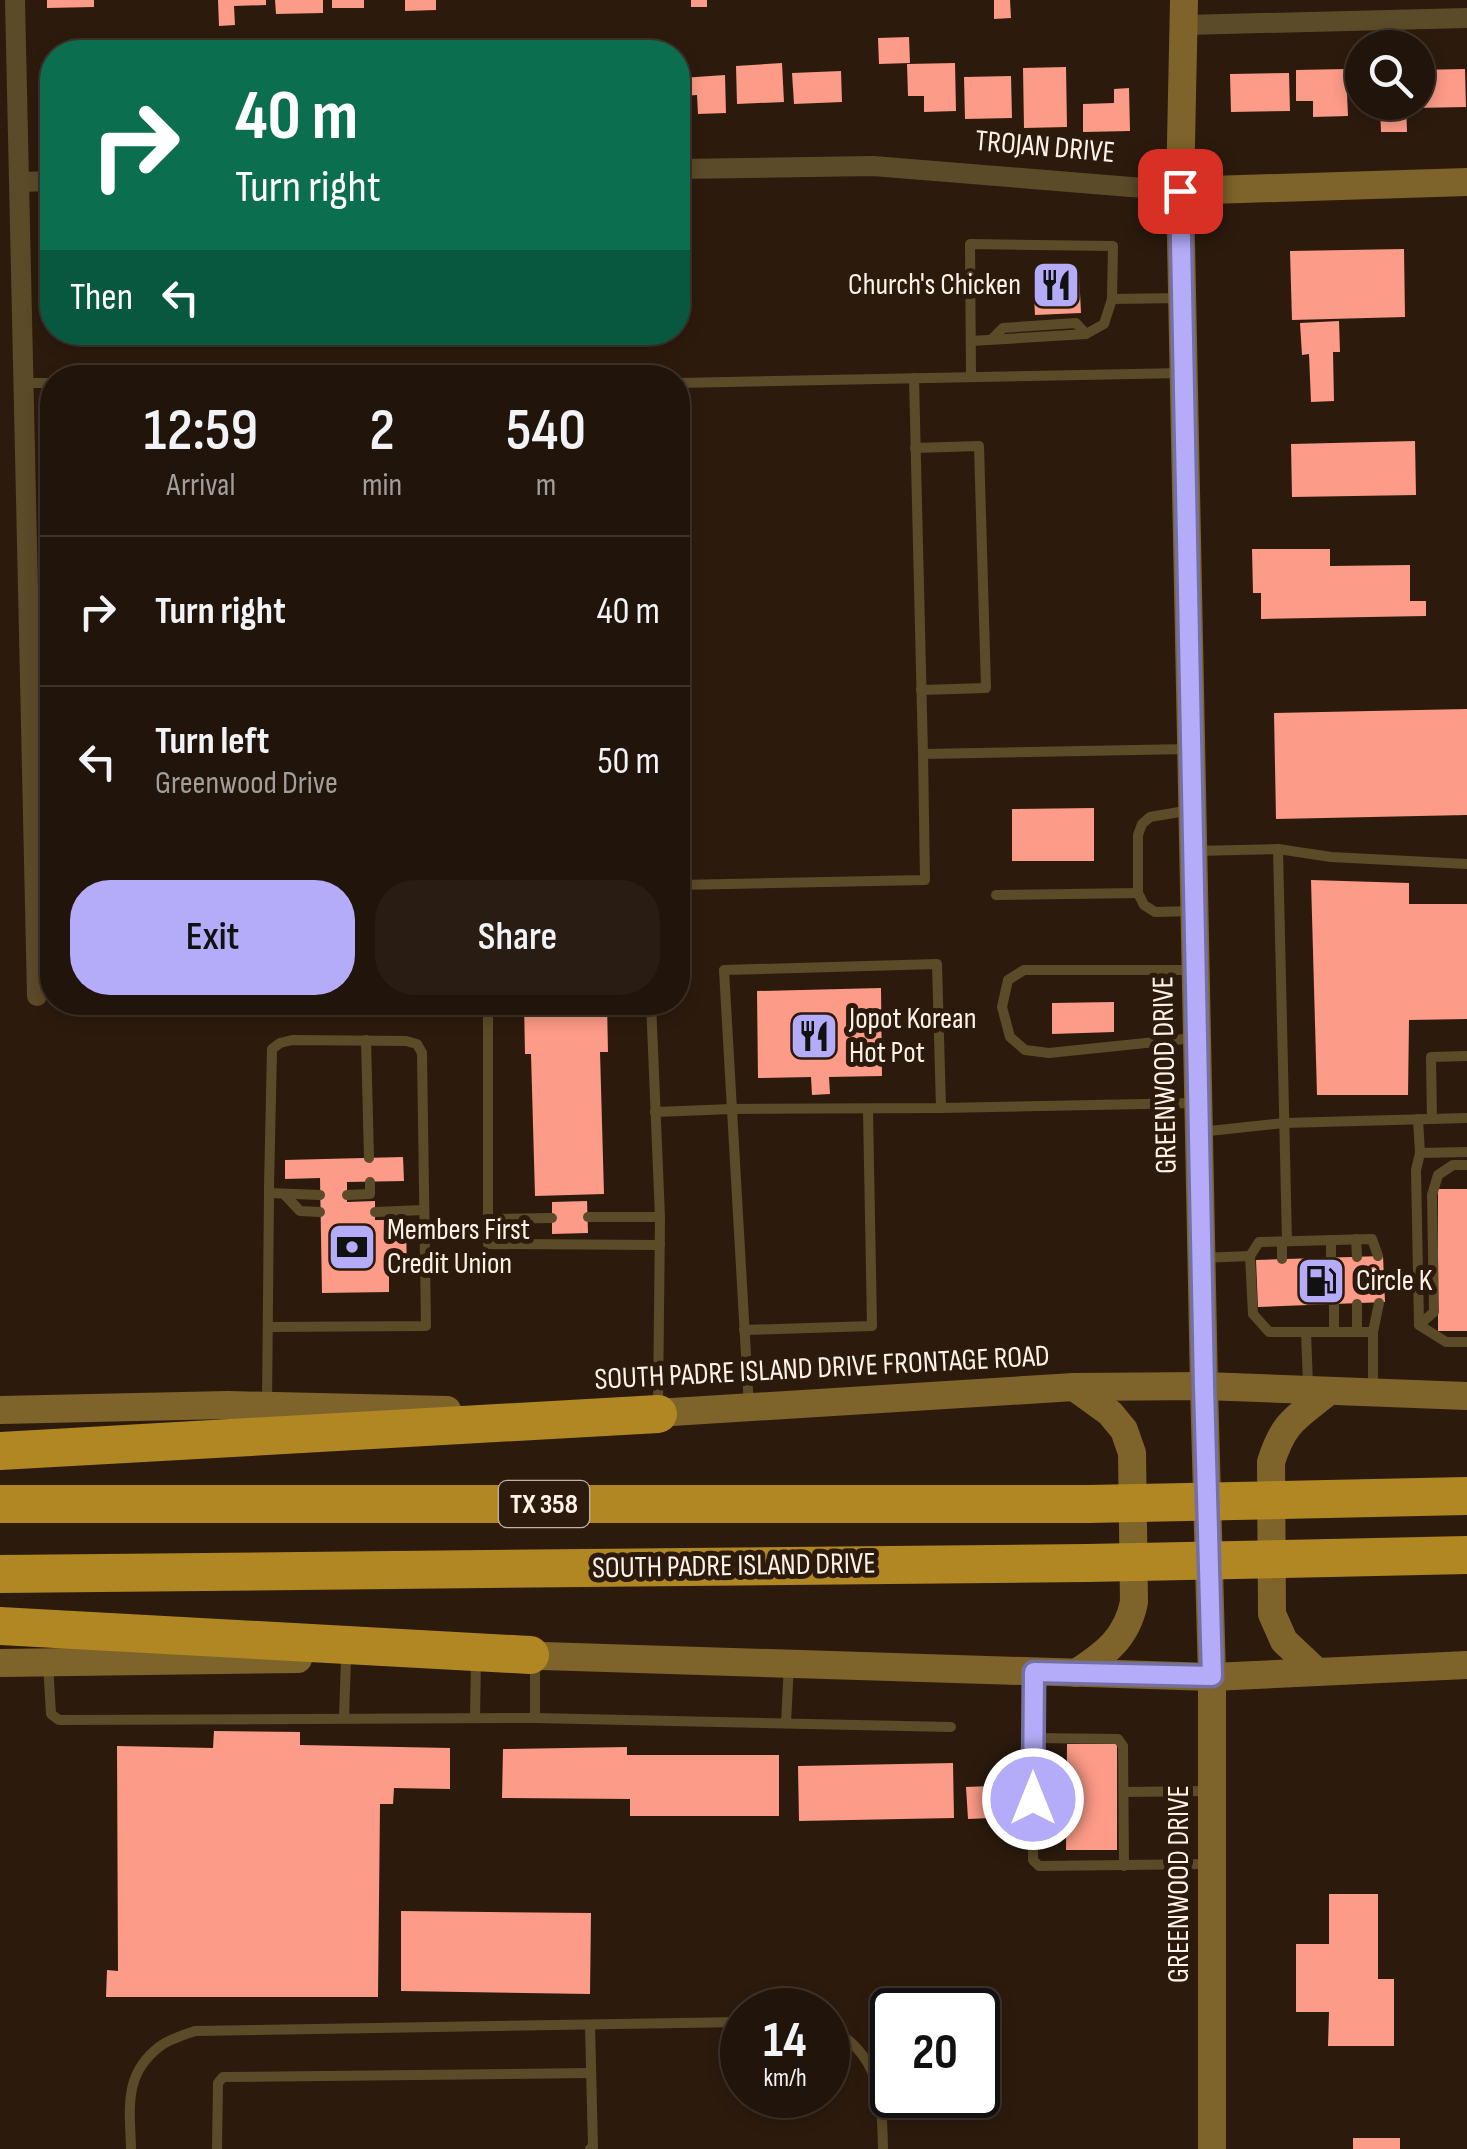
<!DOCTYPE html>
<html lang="en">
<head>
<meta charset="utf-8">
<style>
  body { margin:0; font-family:"Sofia Sans Condensed",sans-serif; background:#291d13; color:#f1f3f6; height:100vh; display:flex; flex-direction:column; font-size:38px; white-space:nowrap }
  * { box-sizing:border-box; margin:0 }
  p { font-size:32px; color:#a29e9c }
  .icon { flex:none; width:55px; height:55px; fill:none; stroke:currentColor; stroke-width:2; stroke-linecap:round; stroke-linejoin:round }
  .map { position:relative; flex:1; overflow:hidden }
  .sheet { position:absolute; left:40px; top:365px; width:650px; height:650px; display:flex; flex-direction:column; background:#21140a; border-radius:40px; box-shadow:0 5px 15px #0003,0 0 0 2px #3e332b }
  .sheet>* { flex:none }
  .banner { position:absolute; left:40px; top:40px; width:650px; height:305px; border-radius:40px; box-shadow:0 5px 15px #0003,0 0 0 2px #3e332b; background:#0b6e4f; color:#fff; overflow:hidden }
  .controls { position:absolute; left:1345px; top:30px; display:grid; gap:20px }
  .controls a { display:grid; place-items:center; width:90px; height:90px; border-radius:50%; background:#21140a; box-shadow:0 5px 15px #0003,0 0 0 2px #3e332b; font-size:50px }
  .speed { position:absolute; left:720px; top:1988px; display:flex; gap:20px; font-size:50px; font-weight:700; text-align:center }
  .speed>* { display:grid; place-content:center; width:130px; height:130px; border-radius:50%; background:#21140a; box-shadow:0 5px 15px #0003,0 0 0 2px #3e332b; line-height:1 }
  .speed small { font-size:25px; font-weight:400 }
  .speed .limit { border:5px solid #111; border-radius:15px; background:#fff; color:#111 }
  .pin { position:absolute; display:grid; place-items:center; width:85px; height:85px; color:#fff; margin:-42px; border-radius:20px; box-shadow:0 5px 15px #0006 }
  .me { position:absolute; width:110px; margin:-55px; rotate:0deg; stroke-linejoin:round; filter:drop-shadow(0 0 8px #0008) }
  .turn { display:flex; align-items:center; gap:35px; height:210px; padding:0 30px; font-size:45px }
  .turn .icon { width:130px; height:130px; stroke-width:2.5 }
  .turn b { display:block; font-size:70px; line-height:85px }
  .then { display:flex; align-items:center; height:95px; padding:0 30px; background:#0003; gap:20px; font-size:38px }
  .eta { display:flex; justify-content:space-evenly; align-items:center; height:170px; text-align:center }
  .eta b { font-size:60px; font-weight:600; line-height:70px }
  .button { display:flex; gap:20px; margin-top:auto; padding:20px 30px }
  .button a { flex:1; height:115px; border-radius:40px; background:#b4acf9; color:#111; font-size:40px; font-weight:600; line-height:115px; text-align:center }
  .button a+a { background:#291d13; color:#f1f3f6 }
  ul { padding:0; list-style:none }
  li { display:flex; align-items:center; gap:30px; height:150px; padding:0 30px; border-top:2px solid #3e332b }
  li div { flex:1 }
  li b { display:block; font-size:38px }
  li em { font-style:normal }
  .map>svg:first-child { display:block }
</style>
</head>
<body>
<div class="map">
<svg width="1467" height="2149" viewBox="0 0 1467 2149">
  <rect width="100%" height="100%" fill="#2c1b0d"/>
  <g fill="#fc9b87">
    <path d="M 47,0 L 94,0 L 94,7 L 47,8 Z"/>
    <path d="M 218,0 L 266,0 L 266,5 L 234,6 L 235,25 L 219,26 Z"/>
    <path d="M 275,0 L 323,0 L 323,13 L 276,14 Z"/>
    <rect x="332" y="0" width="32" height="8"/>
    <path d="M 405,0 L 436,0 L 436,10 L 405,11 Z"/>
    <rect x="691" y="0" width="16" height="7"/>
    <path d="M 994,0 L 1010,0 L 1011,18 L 994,19 Z"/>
    <path d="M 909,37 L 910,63 L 879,64 L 878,38 Z"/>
    <path d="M 782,63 L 784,102 L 737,104 L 736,66 Z"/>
    <path d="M 955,63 L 956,111 L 924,112 L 924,96 L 908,96 L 907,64 Z"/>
    <path d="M 1066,67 L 1067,127 L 1024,128 L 1023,68 Z"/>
    <path d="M 1346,69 L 1348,116 L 1313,117 L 1313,101 L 1296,101 L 1296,70 Z"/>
    <path d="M 1465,69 L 1466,107 L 1414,108 L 1414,102 L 1418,102 L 1418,70 Z"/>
    <path d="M 841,71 L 842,102 L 794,104 L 792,73 Z"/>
    <path d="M 1357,72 L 1362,72 L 1362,102 L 1406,102 L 1407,132 L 1381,132 L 1380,107 L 1358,107 Z"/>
    <path d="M 1289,73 L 1290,111 L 1231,112 L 1230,74 Z"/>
    <path d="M 725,75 L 726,113 L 698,114 L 697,95 L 682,96 L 682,78 Z"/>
    <path d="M 1011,76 L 1012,118 L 965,119 L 964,77 Z"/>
    <path d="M 1129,88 L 1130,131 L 1083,132 L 1083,104 L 1114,103 L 1114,89 Z"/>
    <path d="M 1404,249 L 1405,317 L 1292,320 L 1290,251 Z"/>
    <path d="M 1079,273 L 1081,313 L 1035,315 L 1033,275 Z"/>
    <path d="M 1339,321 L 1340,352 L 1333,352 L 1334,401 L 1311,402 L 1309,354 L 1302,355 L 1300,323 Z"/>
    <path d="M 1415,441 L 1416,495 L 1292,497 L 1291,444 Z"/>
    <path d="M 1252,549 L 1330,549 L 1330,566 L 1410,565 L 1410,601 L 1426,601 L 1426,616 L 1261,619 L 1261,593 L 1253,593 Z"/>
    <path d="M 1467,709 L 1467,815 L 1276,819 L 1274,713 Z"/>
    <path d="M 1094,808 L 1094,861 L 1012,861 L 1012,809 Z"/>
    <path d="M 1311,880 L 1409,883 L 1409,904 L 1467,904 L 1467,1019 L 1409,1020 L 1408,1095 L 1317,1095 Z"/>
    <path d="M 881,988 L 882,1076 L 829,1077 L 830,1094 L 812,1095 L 811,1077 L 758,1078 L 757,991 Z"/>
    <path d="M 524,1002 L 607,1002 L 608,1052 L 600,1052 L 604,1194 L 535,1196 L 531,1054 L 525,1054 Z"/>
    <path d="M 1114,1002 L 1114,1032 L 1052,1034 L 1052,1003 Z"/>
    <path d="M 403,1157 L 404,1181 L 347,1182 L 347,1202 L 375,1201 L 375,1220 L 406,1220 L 407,1276 L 389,1276 L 389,1292 L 322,1293 L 320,1178 L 285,1179 L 285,1160 Z"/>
    <rect x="1438" y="1189" width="29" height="142"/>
    <path d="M 587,1201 L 588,1233 L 552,1234 L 552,1202 Z"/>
    <path d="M 1383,1256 L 1385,1302 L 1258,1307 L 1256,1260 Z"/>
    <path d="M 214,1731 L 300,1732 L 300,1745 L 450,1748 L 450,1789 L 394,1788 L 393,1804 L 380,1804 L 378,1997 L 106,1997 L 107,1970 L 118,1971 L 117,1746 L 213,1748 Z"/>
    <path d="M 1067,1744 L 1117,1744 L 1117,1850 L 1066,1850 Z"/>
    <path d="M 627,1747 L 627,1755 L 779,1755 L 779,1816 L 630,1816 L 630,1799 L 502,1798 L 503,1749 Z"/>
    <path d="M 953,1763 L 954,1818 L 799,1821 L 798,1766 Z"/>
    <path d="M 990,1786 L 991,1818 L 968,1819 L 966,1787 Z"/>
    <path d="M 1329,1894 L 1378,1894 L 1378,1979 L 1394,1979 L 1394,2046 L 1328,2046 L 1329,2012 L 1296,2012 L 1296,1944 L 1329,1944 Z"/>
    <path d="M 401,1911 L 591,1913 L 590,1994 L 401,1991 Z"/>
    <rect x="1353" y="2138" width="47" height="11"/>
  </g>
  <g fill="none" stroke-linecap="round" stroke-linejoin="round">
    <g stroke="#5c4b29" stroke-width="10">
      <path d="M 992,339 L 1003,328 L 1076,323 L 1086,334"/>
      <path d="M 971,341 L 1086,334 L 1104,324 L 1112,299"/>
      <path d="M 971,377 L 970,244 L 1113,246 L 1112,299 L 1182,298"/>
      <path d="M 914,378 L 923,754"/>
      <path d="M 25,383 L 52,383"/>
      <path d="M 678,383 L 1183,373"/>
      <path d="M 915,448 L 979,446 L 986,688 L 921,690"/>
      <path d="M 1191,810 L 1150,817 L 1142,824 L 1138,835 L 1138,893 L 1144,905 L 1155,912 L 1195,911"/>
      <path d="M 1278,849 L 1287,1241"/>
      <path d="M 1194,851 L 1278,849 L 1331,857 L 1467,864"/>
      <path d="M 678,885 L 925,880 L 923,754 L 1189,749"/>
      <path d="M 996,895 L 1138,893"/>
      <path d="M 488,1002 L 488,1244 L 660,1245"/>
      <path d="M 651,1002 L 660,1217 L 658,1408"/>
      <path d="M 1194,1038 L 1049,1053 L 1025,1050 L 1010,1037 L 1002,1007 L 1008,980 L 1024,970 L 1195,970"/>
      <path d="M 366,1040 L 369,1158"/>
      <path d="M 941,1108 L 1195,1103"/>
      <path d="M 655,1112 L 732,1109 L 941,1108 L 937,964 L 724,970 L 749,1407"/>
      <path d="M 1418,1119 L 1420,1153 L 1416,1170 L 1419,1325 L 1446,1342 L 1467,1342"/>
      <path d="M 1432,1119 L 1431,1057 L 1467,1056"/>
      <path d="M 1200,1132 L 1284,1123 L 1467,1118"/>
      <path d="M 1420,1153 L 1467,1152"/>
      <path d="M 269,1193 L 320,1195"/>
      <path d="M 284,1194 L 300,1211 L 320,1212"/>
      <path d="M 347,1195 L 370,1194 L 370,1182"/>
      <path d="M 375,1212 L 424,1210"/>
      <path d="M 588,1217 L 660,1217"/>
      <path d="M 488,1219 L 552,1218"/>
      <path d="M 1356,1239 L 1357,1257"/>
      <path d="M 1331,1240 L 1331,1258"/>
      <path d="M 1282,1242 L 1282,1259"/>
      <path d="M 1201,1258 L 1250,1256"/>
      <path d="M 1334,1304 L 1334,1332"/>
      <path d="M 1419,1325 L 1434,1312 L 1432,1195 L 1438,1175 L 1453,1165 L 1467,1165"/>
      <path d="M 744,1330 L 872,1326 L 868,1109"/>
      <path d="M 1306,1332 L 1308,1385"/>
      <path d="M 1357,1332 L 1357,1304"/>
      <path d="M 1373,1332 L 1379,1303"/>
      <path d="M 1373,1392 L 1373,1332 L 1269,1332 L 1253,1314 L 1250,1256 L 1259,1242 L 1372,1239 L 1378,1256"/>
      <path d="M 267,1405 L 269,1193 L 269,1187 L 272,1049 L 280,1043 L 292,1040 L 406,1041 L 417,1044 L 422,1053 L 426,1326 L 268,1327"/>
      <path d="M 535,1660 L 535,1718"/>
      <path d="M 48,1663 L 51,1714 L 59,1720 L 535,1718 L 951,1727"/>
      <path d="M 1034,1672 L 1033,1860 L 1039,1866 L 1210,1864"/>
      <path d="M 475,1717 L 476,1658"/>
      <path d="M 344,1718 L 346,1658"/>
      <path d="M 786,1723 L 789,1664"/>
      <path d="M 1033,1738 L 1118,1739 L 1123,1746 L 1124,1866"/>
      <path d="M 1124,1792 L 1208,1791"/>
      <path d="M 828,2027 C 880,2053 882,2097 883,2149"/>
      <path d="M 131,2149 C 130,2109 123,2075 159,2047 C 169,2039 184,2035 195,2031 L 742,2022"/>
      <path d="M 217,2149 L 218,2083 L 223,2077 L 591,2073"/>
      <path d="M 590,2149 L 593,2147 L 590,2025"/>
    </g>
    <g stroke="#5c4b29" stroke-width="20">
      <path d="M 15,0 L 37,996"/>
      <path d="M 1185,25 L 1467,18"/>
      <path d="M 678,169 L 873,166 L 1180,191"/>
      <path d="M 20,182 L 52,181"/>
    </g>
    <g stroke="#7e642a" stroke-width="28">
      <path d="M 1184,0 L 1180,191 L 1204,1386 L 1212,1677 L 1212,2149"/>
      <path d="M 1180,191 L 1467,182"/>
      <path d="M 1074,1387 L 1110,1413 L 1124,1430 L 1132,1453 L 1134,1602 C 1127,1638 1105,1654 1076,1673"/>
      <path d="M 0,1410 L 228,1405 L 447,1410"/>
      <path d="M 640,1414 L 1074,1387 L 1204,1386 L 1467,1396"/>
      <path d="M 511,1655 L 1212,1677 L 1467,1665"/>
      <path d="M 0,1663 L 298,1659"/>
      <path d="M 1317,1672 L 1284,1641 L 1272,1614 L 1271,1462 C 1284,1421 1296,1418 1328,1392"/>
    </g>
    <g stroke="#b08723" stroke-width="38">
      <path d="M 0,1451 L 658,1414"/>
      <path d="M 1327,1499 L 1467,1496"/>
      <path d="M 0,1504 L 1088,1504"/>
      <path d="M 1330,1558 L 1467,1555"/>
      <path d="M 0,1574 L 1087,1563"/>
      <path d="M 0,1626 L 530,1655"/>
    </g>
    <g stroke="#b08723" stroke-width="38">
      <path d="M 1088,1504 L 1327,1499"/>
      <path d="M 1087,1563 L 1330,1558"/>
    </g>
  </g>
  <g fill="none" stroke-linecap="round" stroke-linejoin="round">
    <g stroke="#7570a2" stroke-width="25">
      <path id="route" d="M 1033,1799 L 1034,1672 L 1212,1676 L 1204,1386 L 1180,191"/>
    </g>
    <use href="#route" stroke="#b4acf9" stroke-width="18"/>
  </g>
  <defs>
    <g id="restaurant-square" transform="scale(2.5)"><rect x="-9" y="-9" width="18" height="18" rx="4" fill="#b4acf9" stroke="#2c1b0d"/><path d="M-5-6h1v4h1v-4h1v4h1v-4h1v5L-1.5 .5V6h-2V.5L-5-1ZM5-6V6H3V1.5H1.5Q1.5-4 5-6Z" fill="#111"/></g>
    <g id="bank-square" transform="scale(2.5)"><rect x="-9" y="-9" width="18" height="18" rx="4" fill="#b4acf9" stroke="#2c1b0d"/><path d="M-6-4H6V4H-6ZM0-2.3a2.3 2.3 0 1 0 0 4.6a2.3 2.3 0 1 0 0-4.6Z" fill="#111"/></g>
    <g id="fuel-square" transform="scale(2.5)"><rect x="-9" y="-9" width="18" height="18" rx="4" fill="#b4acf9" stroke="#2c1b0d"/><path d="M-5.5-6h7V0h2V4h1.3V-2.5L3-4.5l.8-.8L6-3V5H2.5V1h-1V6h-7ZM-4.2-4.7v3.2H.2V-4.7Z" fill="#111"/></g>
  </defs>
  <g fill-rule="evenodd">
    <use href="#restaurant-square" x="1056" y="285"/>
    <use href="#restaurant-square" x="814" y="1036"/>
    <use href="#bank-square" x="352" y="1247"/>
    <use href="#fuel-square" x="1321" y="1281"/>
  </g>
  <g text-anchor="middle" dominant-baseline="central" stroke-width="10" stroke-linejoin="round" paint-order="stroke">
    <rect fill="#2c1b0d" stroke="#bfb2a7" stroke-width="2.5" x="499" y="1481" width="90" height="46" rx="8"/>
    <g font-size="28" font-weight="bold" fill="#fef2e9">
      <text x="544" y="1504">TX 358</text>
    </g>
    <g font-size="30" fill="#fef2e9" stroke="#2c1b0d">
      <text transform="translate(1045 147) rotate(5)">TROJAN DRIVE</text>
      <text transform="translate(1165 1075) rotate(-91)">GREENWOOD DRIVE</text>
      <text transform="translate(822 1368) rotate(-3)">SOUTH PADRE ISLAND DRIVE FRONTAGE ROAD</text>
      <text transform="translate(734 1566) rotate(-1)">SOUTH PADRE ISLAND DRIVE</text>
      <text transform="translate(1179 1884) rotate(-90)">GREENWOOD DRIVE</text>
    </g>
    <g font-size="30" fill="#fef2e9" stroke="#2c1b0d" text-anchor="start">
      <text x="1021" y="285" text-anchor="end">Church's Chicken</text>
      <text x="849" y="1019">Jopot Korean<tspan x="849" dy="34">Hot Pot</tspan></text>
      <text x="387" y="1230">Members First<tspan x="387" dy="34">Credit Union</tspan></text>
      <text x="1356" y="1281">Circle K</text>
    </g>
  </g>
</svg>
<div class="controls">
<a><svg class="icon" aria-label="search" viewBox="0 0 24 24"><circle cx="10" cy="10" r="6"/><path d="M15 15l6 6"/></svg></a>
</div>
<div class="speed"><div>14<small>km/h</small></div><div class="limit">20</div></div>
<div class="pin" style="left:1180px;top:191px;background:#d93025"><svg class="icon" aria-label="arrive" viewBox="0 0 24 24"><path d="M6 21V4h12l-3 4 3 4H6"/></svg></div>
<svg class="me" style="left:1033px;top:1799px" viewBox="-20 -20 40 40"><circle r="17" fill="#b4acf9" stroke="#fff" stroke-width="3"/><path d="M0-11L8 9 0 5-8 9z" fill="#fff"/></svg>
<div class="banner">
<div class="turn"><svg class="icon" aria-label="right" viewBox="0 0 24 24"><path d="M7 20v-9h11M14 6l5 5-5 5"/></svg><div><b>40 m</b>Turn right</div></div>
<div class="then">Then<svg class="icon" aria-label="left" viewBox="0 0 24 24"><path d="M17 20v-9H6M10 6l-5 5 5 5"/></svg></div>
</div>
<section class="sheet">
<div class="eta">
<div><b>12:59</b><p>Arrival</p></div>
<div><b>2</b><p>min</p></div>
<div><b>540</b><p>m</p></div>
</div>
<ul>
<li><svg class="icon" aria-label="right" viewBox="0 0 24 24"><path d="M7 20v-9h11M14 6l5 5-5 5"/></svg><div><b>Turn right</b></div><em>40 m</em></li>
<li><svg class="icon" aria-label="left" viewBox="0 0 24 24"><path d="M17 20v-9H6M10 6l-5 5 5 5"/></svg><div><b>Turn left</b><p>Greenwood Drive</p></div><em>50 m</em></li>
</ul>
<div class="button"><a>Exit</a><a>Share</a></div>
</section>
</div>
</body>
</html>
